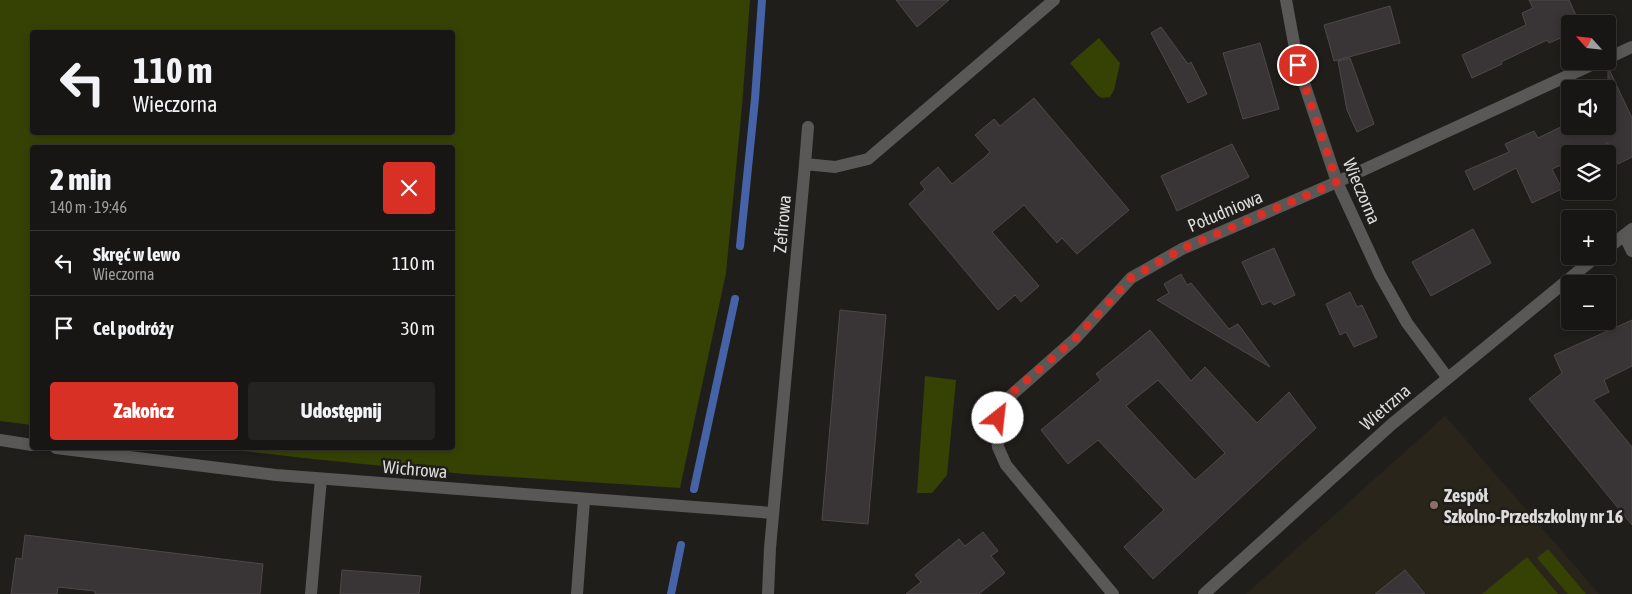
<!DOCTYPE html>
<html lang="pl">
<head>
<meta charset="utf-8">
<style>
  body { margin:0; font-family:"Asap Condensed",sans-serif; background:#252322; color:#f1f3f6; height:100vh; display:flex; flex-direction:column; font-size:19px; white-space:nowrap }
  * { box-sizing:border-box; margin:0 }
  p { font-size:16px; color:#9f9fa0 }
  .icon { flex:none; width:28px; height:28px; fill:none; stroke:currentColor; stroke-width:2; stroke-linecap:round; stroke-linejoin:round }
  .map { position:relative; flex:1; overflow:hidden }
  .panel { position:absolute; left:30px; top:145px; width:425px; height:305px; display:flex; flex-direction:column; background:#181614; border-radius:5px; box-shadow:0 2px 8px #0003,0 0 0 1px #363534 }
  .panel>* { flex:none }
  .hud { position:absolute; left:30px; top:30px; width:425px; height:105px; border-radius:5px; box-shadow:0 2px 8px #0003,0 0 0 1px #363534; background:#181614; color:#f1f3f6; overflow:hidden }
  .needle { width:32px; rotate:297deg }
  .controls { position:absolute; left:1561px; top:15px; display:grid; gap:10px }
  .controls a { display:grid; place-items:center; width:55px; height:55px; border-radius:5px; background:#181614; box-shadow:0 2px 8px #0003,0 0 0 1px #363534; font-size:25px }
  .pin { position:absolute; display:grid; place-items:center; width:42px; height:42px; color:#fff; margin:-21px; border:2px solid #fff; border-radius:50%; box-shadow:0 1px 5px #0007 }
  .me { position:absolute; width:55px; margin:-28px; rotate:29deg; stroke-linejoin:round; filter:drop-shadow(0 0 4px #0008) }
  .turn { display:flex; align-items:center; gap:18px; height:105px; padding:0 20px; font-size:22px }
  .turn .icon { width:65px; height:65px; stroke-width:2.5 }
  .turn b { display:block; font-size:35px; line-height:42px }
  .round { display:grid; place-items:center; flex:none; width:52px; height:52px; border-radius:5px; background:#252322 }
  .headline { display:flex; align-items:center; justify-content:space-between; height:85px; padding:0 20px }
  h1 { font-size:30px; font-weight:800; line-height:38px }
  .action { display:flex; gap:10px; margin-top:auto; padding:10px 20px }
  .action a { flex:1; height:58px; border-radius:5px; background:#d93025; color:#fff; font-size:20px; font-weight:800; line-height:58px; text-align:center }
  .action a+a { background:#252322; color:#f1f3f6 }
  ul { padding:0; list-style:none }
  li { display:flex; align-items:center; gap:15px; height:65px; padding:0 20px; border-top:1px solid #363534 }
  li div { flex:1 }
  li b { display:block; font-size:19px }
  li em { font-style:normal }
  .map>svg:first-child { display:block }
</style>
</head>
<body>
<div class="map">
<svg width="1632" height="594" viewBox="0 0 1632 594">
  <rect width="100%" height="100%" fill="#201e1b"/>
  <path fill="#29251b" d="M 1445,416 L 1599,594 L 1246,594 Z"/>
  <g fill="#364204" fill-rule="evenodd">
    <path d="M 0,0 L 750,0 L 742,106 L 726,273 L 680,488 L 464,474 L 313,459 L 217,448 L 452,448 L 452,148 L 32,148 L 32,425 L 0,421 ZM 32,32 L 452,32 L 452,132 L 32,132 Z"/>
    <path d="M 1099,38 L 1120,63 L 1114,90 L 1110,97 L 1102,98 L 1098,96 L 1070,63 Z"/>
    <path d="M 925,376 L 956,380 L 947,475 L 932,493 L 917,493 Z"/>
    <path d="M 1548,549 L 1586,594 L 1568,594 L 1537,558 Z"/>
    <path d="M 1527,557 L 1558,594 L 1482,594 Z"/>
  </g>
  <g fill="none" stroke-linecap="round" stroke-linejoin="round">
    <g stroke="#4563a6" stroke-width="8">
      <path d="M 740,246 L 755,99 L 762,0"/>
      <path d="M 694,489 L 735,299"/>
      <path d="M 671,594 L 681,545"/>
    </g>
  </g>
  <g fill="#393435" stroke="#4d484a" fill-rule="evenodd">
    <path d="M 896,0 L 949,0 L 917,27 Z"/>
    <path d="M 1529,0 L 1569,0 L 1580,24 L 1570,24 L 1570,34 L 1549,43 L 1547,40 L 1501,62 L 1502,64 L 1472,78 L 1462,55 L 1526,25 L 1522,13 L 1533,8 Z"/>
    <path d="M 1390,6 L 1400,43 L 1334,61 L 1324,25 Z"/>
    <path d="M 1161,27 L 1188,64 L 1191,62 L 1207,94 L 1188,103 L 1151,33 Z"/>
    <path d="M 1260,43 L 1279,109 L 1243,119 L 1223,53 Z"/>
    <path d="M 1350,58 L 1374,124 L 1357,132 L 1347,110 L 1338,61 Z"/>
    <path d="M 1608,67 L 1632,118 L 1632,157 L 1618,164 L 1608,143 L 1585,154 L 1570,154 L 1570,161 L 1552,169 L 1562,189 L 1532,203 L 1516,168 L 1474,190 L 1465,171 L 1509,152 L 1505,144 L 1534,131 L 1538,138 L 1563,126 L 1608,126 Z"/>
    <path d="M 1034,98 L 1129,210 L 1077,254 L 1062,238 L 1057,243 L 1024,205 L 992,232 L 1039,286 L 1021,302 L 1015,295 L 998,310 L 909,204 L 925,189 L 920,183 L 938,167 L 952,184 L 984,158 L 990,152 L 975,135 L 994,119 L 1000,126 Z"/>
    <path d="M 1232,144 L 1249,177 L 1177,211 L 1161,176 Z"/>
    <path d="M 1473,229 L 1491,263 L 1431,296 L 1412,262 Z"/>
    <path d="M 1274,248 L 1295,295 L 1274,305 L 1271,301 L 1262,305 L 1242,262 Z"/>
    <path d="M 1181,274 L 1187,285 L 1191,283 L 1229,329 L 1238,324 L 1270,367 L 1157,300 L 1169,293 L 1164,284 Z"/>
    <path d="M 1350,292 L 1357,307 L 1362,305 L 1377,337 L 1354,347 L 1346,332 L 1340,335 L 1326,304 Z"/>
    <path d="M 840,310 L 886,315 L 868,524 L 822,520 Z"/>
    <path d="M 1632,320 L 1632,366 L 1604,380 L 1609,392 L 1593,400 L 1632,447 L 1632,525 L 1529,399 L 1562,373 L 1554,355 Z"/>
    <path d="M 1150,330 L 1191,381 L 1205,367 L 1257,423 L 1289,392 L 1316,428 L 1153,579 L 1124,547 L 1164,510 L 1098,440 L 1068,464 L 1041,430 L 1101,380 L 1096,374 ZM 1158,380 L 1225,453 L 1195,480 L 1126,406 Z"/>
    <path d="M 983,532 L 998,551 L 991,556 L 1005,573 L 979,594 L 906,594 L 921,582 L 915,575 L 959,539 L 965,546 Z"/>
    <path d="M 25,535 L 263,564 L 260,594 L 95,594 L 95,591 L 58,587 L 57,594 L 11,594 L 16,558 L 22,559 Z"/>
    <path d="M 342,570 L 421,576 L 419,594 L 340,594 Z"/>
    <path d="M 1405,570 L 1425,594 L 1375,594 Z"/>
  </g>
  <g fill="none" stroke-linecap="round" stroke-linejoin="round">
    <g stroke="#5a5857" stroke-width="12">
      <path d="M 805,164 L 808,127"/>
      <path d="M 1624,235 L 1632,251"/>
      <path d="M 318,512 L 321,479"/>
      <path d="M 581,540 L 584,500"/>
    </g>
    <g stroke="#5a5857" stroke-width="12">
      <path d="M 1286,0 L 1298,65 L 1337,182 L 1380,275 L 1407,323 L 1447,377"/>
      <path d="M 1608,58 L 1632,47"/>
      <path d="M 1608,248 L 1632,229"/>
      <path d="M 0,440 L 32,445"/>
      <path d="M 56,448 L 276,475 L 773,513"/>
      <path d="M 311,594 L 318,512"/>
      <path d="M 577,594 L 581,540"/>
      <path d="M 768,594 L 770,548 L 805,164 L 835,167 L 868,159 L 1054,0"/>
      <path d="M 1113,594 L 1006,465 L 998,447 L 996,428 L 998,418 L 1007,399 L 1075,339 L 1131,278 L 1182,249 L 1337,182 L 1600,61"/>
      <path d="M 1204,594 L 1392,424 L 1597,256"/>
    </g>
  </g>
  <g fill="none" stroke-linecap="round" stroke-linejoin="round">
    <path stroke="#d93025" stroke-width="9" stroke-dasharray="0 16.2" d="M 998,418 L 1002,408 L 1014,391 L 1075,339 L 1131,278 L 1182,249 L 1337,182 L 1298,65"/>
  </g>
  <circle fill="#8d6e63" stroke="#201e1b" stroke-width="2" cx="1434" cy="505" r="5"/>
  <g text-anchor="middle" dominant-baseline="central" stroke-width="5" stroke-linejoin="round" paint-order="stroke">
    <g font-size="18" fill="#dddcda" stroke="#201e1b">
      <text transform="translate(1362 191) rotate(67)">Wieczorna</text>
      <text transform="translate(1225 211) rotate(-23)">Południowa</text>
      <text transform="translate(782 224) rotate(-85)">Zefirowa</text>
      <text transform="translate(1385 407) rotate(-41)">Wietrzna</text>
      <text transform="translate(415 469) rotate(5)">Wichrowa</text>
    </g>
    <g font-size="18" font-weight="bold" fill="#dddcda" stroke="#201e1b" text-anchor="start">
      <text x="1444" y="495">Zespół<tspan x="1444" dy="21">Szkolno-Przedszkolny nr 16</tspan></text>
    </g>
  </g>
</svg>
<div class="controls">
<a><svg class="needle" viewBox="-14 -14 28 28"><path d="M0-13l5 13h-10z" fill="#e53935"/><path d="M0 13l5-13h-10z" fill="#9f9fa0"/></svg></a>
<a><svg class="icon" aria-label="sound" viewBox="0 0 24 24"><path d="M4 9h4l5-4v14l-5-4H4zM17 9q2 3 0 6"/></svg></a>
<a><svg class="icon" aria-label="layers" viewBox="0 0 24 24"><path d="M12 4l9 5-9 5-9-5zM3 14l9 5 9-5"/></svg></a>
<a>+</a>
<a>−</a>
</div>
<div class="pin" style="left:1298px;top:65px;background:#d93025"><svg class="icon" aria-label="arrive" viewBox="0 0 24 24"><path d="M6 21V4h12l-3 4 3 4H6"/></svg></div>
<svg class="me" style="left:998px;top:418px" viewBox="-20 -20 40 40"><circle r="19" fill="#fff"/><path d="M0-13L10 11 0 6-10 11z" fill="#d93025"/></svg>
<div class="hud">
<div class="turn"><svg class="icon" aria-label="left" viewBox="0 0 24 24"><path d="M17 20v-9H6M10 6l-5 5 5 5"/></svg><div><b>110 m</b>Wieczorna</div></div>
</div>
<section class="panel">
<div class="headline"><div><h1>2 min</h1><p>140 m · 19:46</p></div><a class="round" style="background:#d93025;color:#fff"><svg class="icon" aria-label="close" viewBox="0 0 24 24"><path d="M6 6l12 12M18 6L6 18"/></svg></a></div>
<ul>
<li><svg class="icon" aria-label="left" viewBox="0 0 24 24"><path d="M17 20v-9H6M10 6l-5 5 5 5"/></svg><div><b>Skręć w lewo</b><p>Wieczorna</p></div><em>110 m</em></li>
<li><svg class="icon" aria-label="arrive" viewBox="0 0 24 24"><path d="M6 21V4h12l-3 4 3 4H6"/></svg><div><b>Cel podróży</b></div><em>30 m</em></li>
</ul>
<div class="action"><a>Zakończ</a><a>Udostępnij</a></div>
</section>
</div>
</body>
</html>
